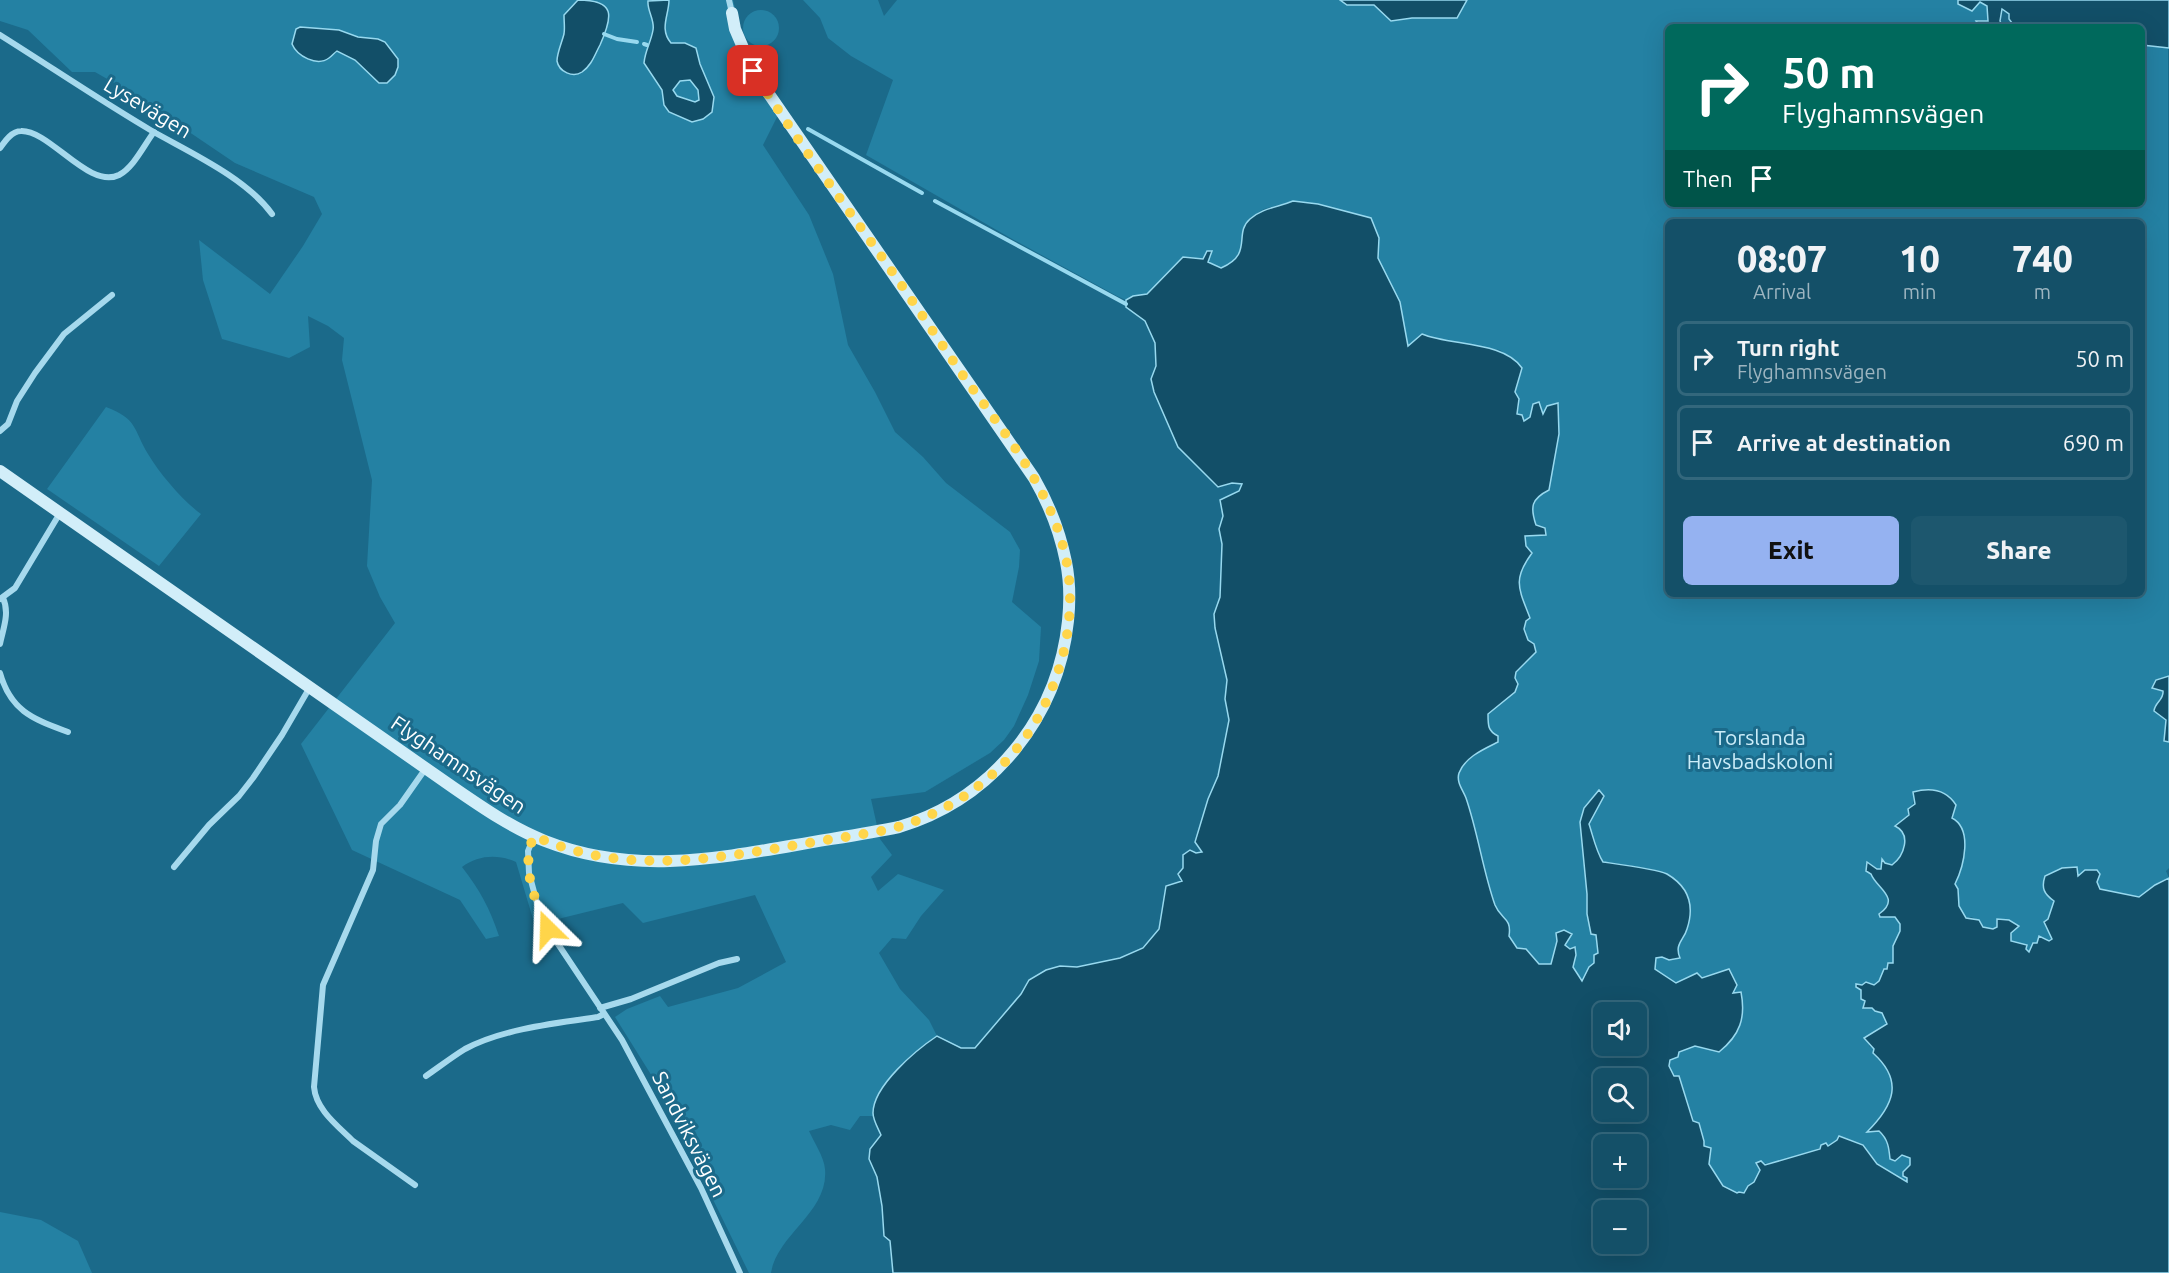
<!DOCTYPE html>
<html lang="en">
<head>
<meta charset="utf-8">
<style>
  body { margin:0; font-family:Ubuntu,sans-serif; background:#1d576e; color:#f1f3f6; height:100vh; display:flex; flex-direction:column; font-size:22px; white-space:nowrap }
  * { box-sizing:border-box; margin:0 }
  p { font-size:20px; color:#9db5c0 }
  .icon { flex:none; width:33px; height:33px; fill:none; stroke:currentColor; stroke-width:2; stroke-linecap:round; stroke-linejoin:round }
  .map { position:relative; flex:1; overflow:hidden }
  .details { position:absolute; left:1665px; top:219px; width:480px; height:378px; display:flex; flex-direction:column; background:#145068; border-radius:9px; box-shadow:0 6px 24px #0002,0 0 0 2px #33677c }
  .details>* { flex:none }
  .banner { position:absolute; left:1665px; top:24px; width:480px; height:183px; border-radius:9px; box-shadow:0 6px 24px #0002,0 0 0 2px #33677c; background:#00695c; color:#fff; overflow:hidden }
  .fabs { position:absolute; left:1593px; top:1002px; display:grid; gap:12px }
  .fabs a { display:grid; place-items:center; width:54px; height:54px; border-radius:9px; background:#145068; box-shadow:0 6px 24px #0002,0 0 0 2px #33677c; font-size:30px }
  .pin { position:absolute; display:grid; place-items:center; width:51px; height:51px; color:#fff; margin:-26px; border-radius:12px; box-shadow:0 3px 9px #0006 }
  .me { position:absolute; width:66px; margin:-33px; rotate:338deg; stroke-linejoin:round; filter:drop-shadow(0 0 4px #0008) }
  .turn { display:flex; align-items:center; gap:21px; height:126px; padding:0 18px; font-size:27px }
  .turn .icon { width:78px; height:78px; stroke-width:2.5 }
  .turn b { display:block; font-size:42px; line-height:51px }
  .then { display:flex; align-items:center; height:57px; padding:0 18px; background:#0003; gap:12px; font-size:22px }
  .eta { display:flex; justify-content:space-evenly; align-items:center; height:102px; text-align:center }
  .eta b { font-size:36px; font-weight:800; line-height:42px }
  .primary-button { display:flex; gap:12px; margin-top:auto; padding:12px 18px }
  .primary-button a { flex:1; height:69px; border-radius:9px; background:#95b2f1; color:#111; font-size:24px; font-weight:800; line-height:69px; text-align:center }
  .primary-button a+a { background:#1d576e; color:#f1f3f6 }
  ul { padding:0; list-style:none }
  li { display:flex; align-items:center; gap:18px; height:75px; margin:0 12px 9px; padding:0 6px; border:3px solid #33677c; border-radius:9px }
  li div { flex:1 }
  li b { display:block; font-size:22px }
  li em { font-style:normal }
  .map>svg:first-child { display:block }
</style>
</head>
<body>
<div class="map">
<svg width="2169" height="1273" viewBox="0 0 2169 1273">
  <rect width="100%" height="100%" fill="#1b6a8a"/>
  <g fill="#2481a3" fill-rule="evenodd">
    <path d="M 0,0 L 733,0 L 739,24 L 755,64 L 783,105 L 763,145 L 809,215 L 833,274 L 848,345 L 875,392 L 895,432 L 923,457 L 946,483 L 1010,532 L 1020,550 L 1019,567 L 1012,602 L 1041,627 L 1039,661 L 1028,695 L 1014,726 L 1004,740 L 990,753 L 925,792 L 871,799 L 880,839 L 892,855 L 871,877 L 878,891 L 898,874 L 944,890 L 921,916 L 906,939 L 892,938 L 879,953 L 900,989 L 929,1020 L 937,1036 C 911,1053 876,1084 873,1116 L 860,1116 L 850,1130 L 831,1125 L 809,1131 C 814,1142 824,1157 825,1169 C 829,1212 777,1234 771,1273 L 749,1273 L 655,1081 L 615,1017 L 627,1009 L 660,996 L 668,1007 L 738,988 L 786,962 L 755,895 L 643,923 L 623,903 L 562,918 L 536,929 L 516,862 C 498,854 478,855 462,867 C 480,890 490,909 499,936 L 486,939 L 460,900 L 352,850 L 301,744 L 395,623 L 380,597 L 367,566 L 372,480 L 342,360 L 344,338 L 328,326 L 308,316 L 310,347 L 289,358 L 222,339 L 203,280 L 199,240 L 270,294 L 303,246 L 322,214 L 314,197 L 235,163 L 130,92 L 95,72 L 72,72 L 28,30 L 0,21 Z"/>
    <path d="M 803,0 L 878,0 L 884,16 L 897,0 L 1340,0 L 1347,5 L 1374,5 L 1391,20 L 1412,18 L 1457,18 L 1467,0 L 1958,0 L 1958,5 L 1980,2 L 1987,6 L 1988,21 L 1977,22 L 1980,27 L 1668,27 L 1668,204 L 2142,204 L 2142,45 L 2168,47 L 2169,676 L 2156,680 L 2156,689 L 2163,690 L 2164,693 L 2166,719 L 2164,740 L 2169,742 L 2169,868 L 2166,871 L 2169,878 L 2155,886 L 2140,897 L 2100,889 L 2097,882 L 2078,876 L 2069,869 L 2062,868 L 2056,872 L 2047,896 L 2054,901 L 2048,919 L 2053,939 L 2037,943 L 2030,952 L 2025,949 L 2026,945 L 2011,941 L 2011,933 L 1997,919 L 1997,927 L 1993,929 L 1983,927 L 1979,920 L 1971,917 L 1967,918 L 1959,906 L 1958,889 L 1955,884 C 1964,866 1973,829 1952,818 L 1950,796 C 1938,789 1926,788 1913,792 C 1915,809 1909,816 1896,827 C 1912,835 1904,856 1892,865 L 1885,863 L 1883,860 L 1881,869 L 1877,869 L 1871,874 C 1876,889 1901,896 1879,914 L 1880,917 L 1895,917 L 1900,924 L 1900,931 L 1893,946 L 1893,963 L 1887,969 L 1884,969 L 1879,981 L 1874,985 L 1866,982 L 1861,990 C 1865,1001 1871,1010 1883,1013 L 1887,1024 L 1869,1046 L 1874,1049 L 1873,1053 C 1879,1059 1888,1067 1891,1075 C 1899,1094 1880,1119 1868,1131 L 1879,1131 C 1888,1140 1889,1148 1890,1159 L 1902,1155 L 1910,1158 L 1910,1165 L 1903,1172 L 1907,1177 L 1907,1182 L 1877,1164 L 1865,1150 L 1837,1140 L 1827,1146 L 1826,1143 C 1817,1153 1769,1166 1756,1163 L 1760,1170 L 1754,1182 L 1748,1186 L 1744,1194 L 1737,1194 L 1723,1186 L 1709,1164 L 1711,1148 L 1703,1146 L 1699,1123 L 1694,1121 L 1679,1076 L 1674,1076 C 1672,1072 1668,1067 1670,1062 C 1674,1048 1725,1034 1739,1029 L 1743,1004 L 1741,992 L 1733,993 L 1734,989 L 1729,970 L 1701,978 L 1697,973 L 1676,983 L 1655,969 L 1655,958 L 1662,957 L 1669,960 L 1680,958 C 1675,947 1680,940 1687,931 L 1666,873 L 1603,862 C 1596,851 1593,836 1589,823 L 1602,799 L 1584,808 L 1587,914 C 1589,923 1593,928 1596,936 C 1604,953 1591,968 1583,982 L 1573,967 L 1576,955 L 1574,947 L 1570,949 L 1556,937 L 1557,941 L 1551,964 L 1539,964 L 1526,949 L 1517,948 L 1509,936 L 1510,927 L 1498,913 L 1488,885 L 1466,799 L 1458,780 L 1459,772 L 1468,760 L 1478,752 L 1491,732 L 1488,727 L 1488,714 L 1515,692 L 1515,672 L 1536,652 C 1529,642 1523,634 1526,621 L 1530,618 C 1519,589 1512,580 1532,553 L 1526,546 L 1525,536 L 1545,535 C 1529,518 1525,502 1549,490 L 1542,415 L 1533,404 L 1530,417 L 1524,421 L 1517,414 L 1519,406 L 1515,392 L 1522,368 L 1500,350 L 1437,340 L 1423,334 L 1408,346 L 1400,302 L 1378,258 L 1379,238 L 1371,219 L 1318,204 L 1293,201 L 1264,209 L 1250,218 L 1244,226 L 1242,249 L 1230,264 L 1221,268 L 1208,262 L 1212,251 L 1207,252 L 1203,259 L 1183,257 L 1147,294 L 1133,296 L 1126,300 L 1117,296 L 1014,240 L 866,155 L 893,80 L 851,56 L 828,38 L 820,18 ZM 1668,222 L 2142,222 L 2142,594 L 1668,594 Z"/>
    <circle cx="761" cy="28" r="18"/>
    <path d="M 106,407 C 138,419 133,429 148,454 C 160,474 182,500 201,514 L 159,566 L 47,489 Z"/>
    <path d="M 0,1212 L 41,1220 L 78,1241 L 92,1273 L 0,1273 Z"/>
  </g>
  <g fill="#124f68" stroke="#98d9ef" stroke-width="1.5" fill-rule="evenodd">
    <path d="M 578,0 C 616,0 613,16 600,45 C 595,54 592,65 582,72 C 573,78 559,72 557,61 C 557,53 562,42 564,34 C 565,28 564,22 564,15 Z"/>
    <path d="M 669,0 C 669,15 659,29 671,43 L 685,43 L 696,48 L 700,64 L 714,97 L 712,112 L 703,119 L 692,122 L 669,112 L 664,105 L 662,90 L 644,63 C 645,51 651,42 653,30 C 655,20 647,11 648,1 ZM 690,80 L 698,90 L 699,100 L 695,102 L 677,96 L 673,90 L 680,81 Z"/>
    <path d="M 1340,0 L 1467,0 L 1457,18 L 1412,18 L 1391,21 L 1374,5 L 1347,5 Z"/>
    <path d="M 1958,0 L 2169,0 L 2169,48 L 2142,45 L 2142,27 L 2015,27 L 2009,19 L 2009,14 L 2002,9 L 2000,21 L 2003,27 L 1980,27 L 1976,21 L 1988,21 L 1987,6 L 1980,2 L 1972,11 L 1958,4 Z"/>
    <path d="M 300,27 L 339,30 L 358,37 L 378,39 L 385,42 L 398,59 L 398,67 L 395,75 L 387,83 L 379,83 L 355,60 L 337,51 C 334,53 332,56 329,58 C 317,67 297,56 292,44 L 296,29 Z"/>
    <path d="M 1293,201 L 1318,204 L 1371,218 L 1379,238 L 1378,258 L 1400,302 L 1408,346 L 1422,334 C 1451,346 1504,341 1522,368 L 1515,392 L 1519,399 L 1517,414 L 1522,415 L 1524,421 L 1530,417 L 1533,404 L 1539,402 L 1543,414 L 1547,406 L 1558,403 L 1559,434 L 1549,490 C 1531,499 1530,507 1536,525 L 1545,528 L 1546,535 L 1525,536 L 1526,546 L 1532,553 C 1512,580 1519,589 1530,618 L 1526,621 L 1524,629 L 1528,640 L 1534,644 L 1536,652 L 1516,672 L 1515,678 L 1518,684 L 1515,692 L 1488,714 C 1488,726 1488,731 1498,736 L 1498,742 C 1484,749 1465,757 1459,773 C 1456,782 1463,790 1466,798 C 1478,833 1483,871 1495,905 C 1501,920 1512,917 1509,936 L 1517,948 L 1526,949 L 1539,964 L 1551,964 L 1557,941 L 1556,933 L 1564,930 L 1572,934 L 1565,945 L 1570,949 L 1575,947 L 1576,955 L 1573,967 L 1582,981 L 1589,967 L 1594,963 L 1594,955 L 1598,953 L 1596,935 L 1591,934 L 1587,914 L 1587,894 L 1580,822 L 1584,808 L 1599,790 L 1604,796 L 1589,824 C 1593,836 1596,851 1603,862 C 1617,864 1657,869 1667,874 C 1689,887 1695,905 1687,929 C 1684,940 1674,944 1680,958 L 1669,960 L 1662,957 L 1656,958 L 1655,969 L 1676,983 L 1697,973 L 1702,978 L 1729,969 L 1737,985 L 1733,993 L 1741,992 C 1746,1018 1740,1035 1719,1052 L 1695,1046 L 1679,1052 L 1678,1057 L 1670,1060 L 1669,1066 L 1674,1076 L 1679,1076 L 1693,1121 L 1699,1123 L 1704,1141 L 1704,1146 L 1711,1148 L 1709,1164 L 1723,1186 L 1737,1193 L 1739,1192 L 1744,1193 L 1748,1186 L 1754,1182 L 1760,1170 L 1756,1163 L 1761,1161 L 1765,1165 L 1820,1149 L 1821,1145 L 1826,1143 L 1828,1146 L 1837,1140 L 1839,1136 L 1863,1145 L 1877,1164 L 1907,1182 L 1907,1178 L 1903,1176 L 1903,1172 L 1910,1165 L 1910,1158 L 1902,1155 L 1895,1161 L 1890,1159 C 1889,1148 1888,1139 1879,1131 L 1867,1132 C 1894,1105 1904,1081 1873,1053 L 1874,1049 L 1864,1038 L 1887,1024 L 1882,1013 L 1875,1011 L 1872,1008 L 1863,1008 L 1865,1001 L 1861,999 L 1861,990 L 1856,987 L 1856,984 L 1862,985 L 1866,982 L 1874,985 L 1879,981 L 1884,969 L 1887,969 L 1888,963 L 1893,963 L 1893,946 L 1900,931 L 1900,924 L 1895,917 L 1880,917 L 1879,914 C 1902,898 1876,888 1871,874 L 1866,871 L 1867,862 L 1877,869 L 1881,869 L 1882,859 L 1885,863 L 1892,865 C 1904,856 1912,834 1895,826 L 1909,815 L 1908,809 L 1915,804 L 1913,792 C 1931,787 1946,789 1956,805 L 1952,818 C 1973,829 1964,866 1955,884 L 1958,889 L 1959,906 L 1966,918 L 1979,920 L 1983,927 L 1993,929 L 1997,927 L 1997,919 L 2009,920 L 2019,926 L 2011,933 L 2011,941 L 2027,945 L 2026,949 L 2029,952 L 2033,943 L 2037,943 L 2039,936 L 2049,941 L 2052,939 L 2044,922 L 2048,919 L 2054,901 C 2044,894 2041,888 2045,876 L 2062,868 L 2077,867 L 2078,876 L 2085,870 L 2097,870 L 2100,874 L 2097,882 L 2100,889 L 2139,897 L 2155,885 L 2169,878 L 2169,1273 L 893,1273 L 890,1241 L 884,1236 L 882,1206 L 877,1177 L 869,1159 L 870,1149 L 881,1135 C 878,1128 873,1120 873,1113 C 873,1086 916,1050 937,1036 L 961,1048 L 975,1048 L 1021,994 L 1029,980 L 1046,970 L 1060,966 L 1077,967 L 1120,958 L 1143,948 L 1159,929 L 1166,886 L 1182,881 L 1178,874 L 1183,868 L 1183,855 L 1190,850 L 1196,853 L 1202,852 L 1195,842 L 1208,799 L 1218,776 L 1229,720 L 1225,699 L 1227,680 L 1215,628 L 1214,614 L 1220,597 L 1222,544 L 1219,529 L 1223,516 L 1220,500 L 1239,491 L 1242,484 L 1232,483 L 1218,487 L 1178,447 L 1154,392 L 1151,379 L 1156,366 L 1155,343 L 1145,321 L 1126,307 L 1126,300 L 1133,296 L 1147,294 L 1183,257 L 1203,259 L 1207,251 L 1212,251 L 1208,262 L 1221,268 C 1254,254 1233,234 1250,219 C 1262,208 1279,207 1293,201 ZM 1636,1012 L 1636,1046 L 1604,1046 L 1604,1012 ZM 1636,1078 L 1636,1112 L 1604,1112 L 1604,1078 ZM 1636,1144 L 1636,1178 L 1604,1178 L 1604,1144 ZM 1636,1210 L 1636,1244 L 1604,1244 L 1604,1210 Z"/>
    <path d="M 2169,676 L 2169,742 L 2164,741 L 2166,720 L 2154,711 C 2155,702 2164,700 2163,691 L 2152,688 L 2156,680 Z"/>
  </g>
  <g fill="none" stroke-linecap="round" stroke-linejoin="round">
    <g stroke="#98d9ef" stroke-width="4">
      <path d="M 604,34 L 617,39 L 637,42"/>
      <path d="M 644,44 L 647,45"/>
      <path d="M 808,129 L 922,193"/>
      <path d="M 935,201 L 1126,304"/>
    </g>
    <g stroke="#a6d9ed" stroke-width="6">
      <path d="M 729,0 L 732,13"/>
      <path d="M 0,35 C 51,67 101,101 152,131 C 191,153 246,178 272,214"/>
      <path d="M 0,148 C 5,141 12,131 21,131 C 50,130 89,190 119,175 C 134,167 144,145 154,132"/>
      <path d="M 0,431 L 8,424 L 17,401 L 35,373 L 64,334 L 112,295"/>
      <path d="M 0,599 L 15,588 L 60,513"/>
      <path d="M 0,644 C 3,629 10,613 3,598"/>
      <path d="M 0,673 C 11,712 34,719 68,732"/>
      <path d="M 534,836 L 528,851 L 529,873 L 538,907 L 548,929 L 622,1040 L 701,1188 L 740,1273"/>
      <path d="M 174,867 L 209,825 L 239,796 L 253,778 L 282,735 L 310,687"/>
      <path d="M 600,1008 L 631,999 L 719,963 L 737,959"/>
      <path d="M 426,1076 C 439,1067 452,1057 465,1049 C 502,1029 556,1023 598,1017 L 604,1014"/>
      <path d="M 415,1185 L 353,1141 C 338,1126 316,1110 314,1087 L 323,985 L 373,870 L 376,841 L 381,824 L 400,805 L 426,768"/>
    </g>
    <path stroke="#d2eef9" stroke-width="12" d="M 0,471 L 454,788 C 483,808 512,828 545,841 C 629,874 710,860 796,845 C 830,839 865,834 899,827 C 992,799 1058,718 1068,621 C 1070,602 1070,582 1066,562 C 1060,532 1049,504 1034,478 L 753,71 L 735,29 L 732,13"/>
  </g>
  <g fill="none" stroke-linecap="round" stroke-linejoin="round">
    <path stroke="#ffd54a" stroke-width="10" stroke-dasharray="0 18" d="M 548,929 C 535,902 520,865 534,836 C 620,875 707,860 797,845 C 825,840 853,836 881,831 C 940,819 995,783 1029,732 C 1061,684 1077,621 1067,564 C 1054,492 1005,434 964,377 C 936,336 908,294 879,253 C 836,193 792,133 753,71"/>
  </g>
  <g text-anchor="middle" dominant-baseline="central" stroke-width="6" stroke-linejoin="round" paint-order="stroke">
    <g font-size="21" fill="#fff" stroke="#1b6a8a">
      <text transform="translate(148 107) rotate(31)">Lysevägen</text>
      <text transform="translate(459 764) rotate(34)">Flyghamnsvägen</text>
      <text transform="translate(690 1134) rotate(63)">Sandviksvägen</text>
    </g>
    <g font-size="21" fill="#cbedf9" stroke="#1b6a8a">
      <text x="1760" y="737">Torslanda<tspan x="1760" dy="24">Havsbadskoloni</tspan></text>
    </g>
  </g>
</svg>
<div class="fabs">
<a><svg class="icon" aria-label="sound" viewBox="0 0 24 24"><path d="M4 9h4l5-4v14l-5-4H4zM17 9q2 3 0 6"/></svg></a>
<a><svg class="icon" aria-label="search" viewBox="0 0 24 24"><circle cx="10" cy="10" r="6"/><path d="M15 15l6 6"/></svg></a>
<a>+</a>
<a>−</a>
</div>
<div class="pin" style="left:753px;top:71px;background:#d93025"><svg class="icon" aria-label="arrive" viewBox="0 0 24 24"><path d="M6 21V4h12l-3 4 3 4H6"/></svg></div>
<svg class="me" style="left:548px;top:929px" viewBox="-20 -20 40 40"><path d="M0-17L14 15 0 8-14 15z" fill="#ffd54a" stroke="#fff" stroke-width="4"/></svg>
<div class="banner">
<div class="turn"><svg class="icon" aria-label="right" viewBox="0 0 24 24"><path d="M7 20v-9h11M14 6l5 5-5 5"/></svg><div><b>50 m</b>Flyghamnsvägen</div></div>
<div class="then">Then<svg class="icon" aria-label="arrive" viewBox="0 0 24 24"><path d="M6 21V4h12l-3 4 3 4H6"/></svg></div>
</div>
<section class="details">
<div class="eta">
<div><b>08:07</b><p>Arrival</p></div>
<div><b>10</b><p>min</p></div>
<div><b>740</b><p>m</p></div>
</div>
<ul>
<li><svg class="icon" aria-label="right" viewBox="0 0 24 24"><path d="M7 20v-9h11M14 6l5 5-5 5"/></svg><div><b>Turn right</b><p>Flyghamnsvägen</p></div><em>50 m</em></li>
<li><svg class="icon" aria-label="arrive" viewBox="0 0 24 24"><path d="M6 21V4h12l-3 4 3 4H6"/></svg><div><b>Arrive at destination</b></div><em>690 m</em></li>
</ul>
<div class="primary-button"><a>Exit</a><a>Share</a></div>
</section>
</div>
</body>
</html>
